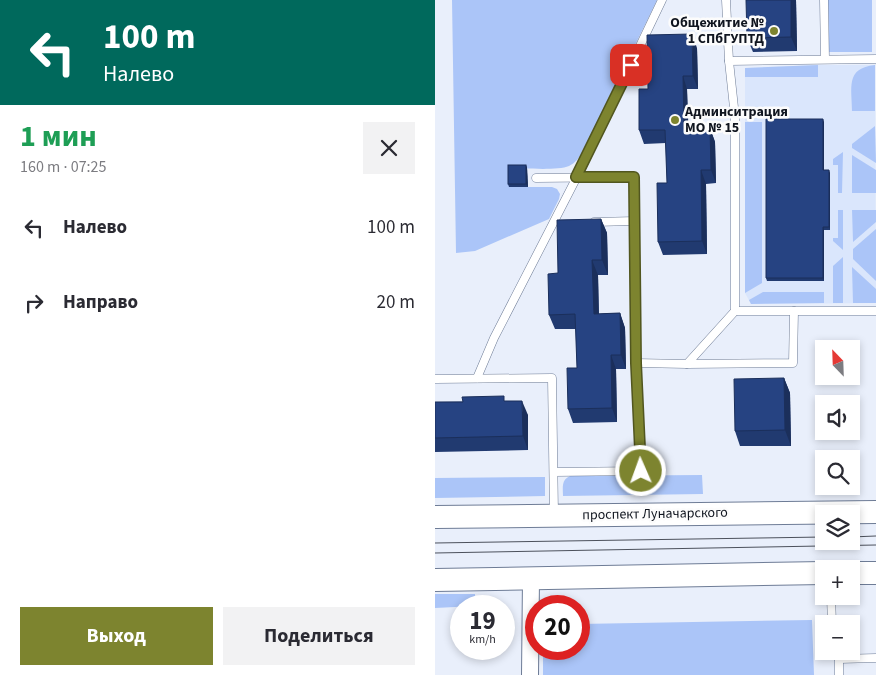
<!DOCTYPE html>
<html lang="ru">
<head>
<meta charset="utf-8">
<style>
  body { margin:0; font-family:"Source Sans 3",sans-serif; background:#f2f2f3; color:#2b2b33; height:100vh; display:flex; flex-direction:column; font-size:19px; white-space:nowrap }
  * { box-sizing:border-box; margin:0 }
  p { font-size:16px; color:#7c7c81 }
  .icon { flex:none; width:28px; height:28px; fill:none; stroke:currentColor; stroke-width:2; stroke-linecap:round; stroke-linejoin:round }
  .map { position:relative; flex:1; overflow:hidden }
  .drawer { display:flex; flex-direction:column; background:#fff; width:435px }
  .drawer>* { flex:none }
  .hud { background:#00695c; color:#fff; overflow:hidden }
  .needle { width:32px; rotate:337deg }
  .tools { position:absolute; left:380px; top:340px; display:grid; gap:10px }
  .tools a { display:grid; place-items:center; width:45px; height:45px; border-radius:0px; background:#fff; box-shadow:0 2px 8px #0003; font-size:25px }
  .speed { position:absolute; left:15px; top:595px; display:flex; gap:10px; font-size:25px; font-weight:700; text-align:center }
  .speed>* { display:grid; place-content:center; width:65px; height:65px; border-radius:50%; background:#fff; box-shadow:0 2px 8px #0003; line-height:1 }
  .speed small { font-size:12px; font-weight:400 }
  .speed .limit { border:8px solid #d22; background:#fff; color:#111 }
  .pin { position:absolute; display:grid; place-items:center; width:42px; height:42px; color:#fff; margin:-21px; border-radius:10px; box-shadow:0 2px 8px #0006 }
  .me { position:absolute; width:55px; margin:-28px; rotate:358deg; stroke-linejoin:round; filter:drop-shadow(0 0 4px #0008) }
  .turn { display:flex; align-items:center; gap:18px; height:105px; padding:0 20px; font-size:22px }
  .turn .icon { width:65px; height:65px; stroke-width:2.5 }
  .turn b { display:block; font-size:35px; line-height:42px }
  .round { display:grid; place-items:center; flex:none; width:52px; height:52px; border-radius:0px; background:#f2f2f3 }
  .headline { display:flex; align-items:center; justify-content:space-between; height:85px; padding:0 20px }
  h1 { font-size:30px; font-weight:700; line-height:38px; color:#1e9e55 }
  .action { display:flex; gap:10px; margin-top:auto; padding:10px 20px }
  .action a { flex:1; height:58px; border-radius:0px; background:#7d842f; color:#fff; font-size:20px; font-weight:700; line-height:58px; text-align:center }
  .action a+a { background:#f2f2f3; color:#2b2b33 }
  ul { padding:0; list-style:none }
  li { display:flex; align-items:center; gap:15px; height:75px; padding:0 20px }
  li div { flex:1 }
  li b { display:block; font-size:19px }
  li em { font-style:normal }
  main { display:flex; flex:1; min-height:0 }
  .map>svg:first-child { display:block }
</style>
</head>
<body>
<main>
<section class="drawer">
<div class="hud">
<div class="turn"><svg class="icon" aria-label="left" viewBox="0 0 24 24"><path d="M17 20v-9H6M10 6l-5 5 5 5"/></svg><div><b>100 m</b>Налево</div></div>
</div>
<div class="headline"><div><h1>1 мин</h1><p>160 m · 07:25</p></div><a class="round"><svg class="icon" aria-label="close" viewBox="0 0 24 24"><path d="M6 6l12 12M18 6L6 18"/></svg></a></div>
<ul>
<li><svg class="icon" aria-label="left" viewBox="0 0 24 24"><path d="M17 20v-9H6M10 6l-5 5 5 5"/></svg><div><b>Налево</b></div><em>100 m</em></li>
<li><svg class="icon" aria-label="right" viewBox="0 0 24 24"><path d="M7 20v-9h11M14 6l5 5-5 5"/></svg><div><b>Направо</b></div><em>20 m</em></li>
</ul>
<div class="action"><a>Выход</a><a>Поделиться</a></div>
</section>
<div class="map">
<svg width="441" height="675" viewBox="0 0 441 675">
  <rect width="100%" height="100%" fill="#e9effb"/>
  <path fill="#dae6fc" d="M 383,65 L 440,65 L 441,303 L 316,304 L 310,293 L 310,68 Z"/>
  <g fill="#abc5f8">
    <path d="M 17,0 L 222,0 L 148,152 C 144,158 140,163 134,166 C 122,171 88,168 74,168 L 74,187 L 117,187 L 122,189 L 125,194 L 124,199 L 114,219 L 40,251 L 21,253 Z"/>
    <path d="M 393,0 L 437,0 L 437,52 L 394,52 Z"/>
    <path d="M 383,65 L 383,77 L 310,77 L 310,68 Z"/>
    <path d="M 440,65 L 440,111 L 417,111 C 417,88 410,68 440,65 Z"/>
    <path d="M 310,122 L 327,122 L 327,283 L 310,293 Z"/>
    <path d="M 440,126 L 441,163 L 417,148 L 417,144 Z"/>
    <path d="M 408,152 L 407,193 L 403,193 L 403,165 L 398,165 L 398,159 Z"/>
    <path d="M 417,155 L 441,170 L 441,193 L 417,193 Z"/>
    <path d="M 403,210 L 408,210 L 408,250 L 398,241 L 398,238 L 403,238 Z"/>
    <path d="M 417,210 L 441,210 L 441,222 L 418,242 Z"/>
    <path d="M 441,229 L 441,281 L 418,259 L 418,249 Z"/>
    <path d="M 408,257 L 408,303 L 398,303 L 398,266 Z"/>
    <path d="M 417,267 L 441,289 L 441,303 L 418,303 Z"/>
    <path d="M 328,292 L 389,292 L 389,303 L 316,304 L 314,300 Z"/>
    <path d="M 267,475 L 268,494 L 128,496 C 128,487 126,480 135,476 Z"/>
    <path d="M 110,477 L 110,496 L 0,498 L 0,478 Z"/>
    <path d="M 0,594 L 40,594 L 40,606 L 0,608 Z"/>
    <path d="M 377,620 L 379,675 L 108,675 L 108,649 L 144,649 L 144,624 Z"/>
  </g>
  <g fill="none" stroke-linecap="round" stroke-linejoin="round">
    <g stroke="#6e7c96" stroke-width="9">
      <g id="lane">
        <path d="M 389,0 L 390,59"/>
        <path d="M 294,61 L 441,59"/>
        <path d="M 101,178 L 199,177 L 201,363 L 206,471 L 119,472"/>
        <path d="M 159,222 L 200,221"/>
        <path d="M 300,311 L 441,311"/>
        <path d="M 201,363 L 252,364 L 300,311 L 300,117 L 294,61 L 291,0"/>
        <path d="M 252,364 L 358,363 L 359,311"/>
        <path d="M 42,378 L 59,338 L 146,169 L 227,0"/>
        <path d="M 0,379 L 117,378 L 119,514"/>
        <path d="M 396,596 L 397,624"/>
        <path d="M 402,651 L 404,659 L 404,675"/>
        <path d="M 404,659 L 441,658"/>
      </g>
    </g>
    <g stroke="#6e7c96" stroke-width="18">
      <path id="street" d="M 95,675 L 96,578"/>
    </g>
    <g stroke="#6e7c96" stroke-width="24">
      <g id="secondary">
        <path d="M 0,517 L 441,512"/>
        <path d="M 416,573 L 441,573"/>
        <path d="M 0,580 L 389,573"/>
      </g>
    </g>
    <use href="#lane" stroke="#fff" stroke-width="8"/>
    <use href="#street" stroke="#fff" stroke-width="16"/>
    <use href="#secondary" stroke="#fff" stroke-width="22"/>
    <g stroke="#4c515c" stroke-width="1">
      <path d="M 416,537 L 441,536"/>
      <path d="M 0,543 L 389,537"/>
      <path d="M 0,553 L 441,545"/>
    </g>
  </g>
  <g fill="#213a70">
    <path d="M 361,0 L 362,51 L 318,52 L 312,38 Z"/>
    <path d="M 262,48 L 263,89 L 252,89 L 253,129 L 275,128 L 280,142 L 281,183 L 271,184 L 272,254 L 228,255 L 223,242 L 232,183 L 231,143 L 209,144 L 204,130 Z"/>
    <path d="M 389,122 L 389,170 L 395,173 L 395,230 L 389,230 L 389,281 L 332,281 L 331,278 Z"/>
    <path d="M 91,165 L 92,168 L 93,187 L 74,187 L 73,184 Z"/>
    <path d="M 166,219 L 172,233 L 173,275 L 163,275 L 164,314 L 185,313 L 190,328 L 191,369 L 181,369 L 182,422 L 138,423 L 133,409 L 142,368 L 141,329 L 120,329 L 114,315 L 123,273 Z"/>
    <path d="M 349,378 L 355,393 L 356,446 L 305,446 L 300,431 Z"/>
    <path d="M 70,401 L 93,415 L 93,450 L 0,452 L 0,402 Z"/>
  </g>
  <g fill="#1b2f5b">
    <path d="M 356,0 L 361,0 L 362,51 L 356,37 Z"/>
    <path d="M 257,34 L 262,48 L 263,89 L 258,76 Z"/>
    <path d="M 248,76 L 252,89 L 254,143 L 249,129 Z"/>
    <path d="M 388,119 L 389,122 L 389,173 L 388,170 Z"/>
    <path d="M 275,128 L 280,142 L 281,183 L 276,170 Z"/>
    <path d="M 91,165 L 92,168 L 93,187 L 91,184 Z"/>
    <path d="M 266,170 L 271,184 L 272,254 L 267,241 Z"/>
    <path d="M 394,170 L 395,173 L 395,230 L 394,227 Z"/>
    <path d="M 166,219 L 172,233 L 173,275 L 167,260 Z"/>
    <path d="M 388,227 L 389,230 L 389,281 L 388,278 Z"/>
    <path d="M 157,260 L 163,275 L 164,328 L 159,314 Z"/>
    <path d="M 185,313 L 190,328 L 191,369 L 186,355 Z"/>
    <path d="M 176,355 L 181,369 L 182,422 L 177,408 Z"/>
    <path d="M 349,378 L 355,393 L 356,446 L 350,430 Z"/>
    <path d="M 87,401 L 93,415 L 93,450 L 88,436 Z"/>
  </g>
  <g fill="#264382" stroke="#1b2f5b">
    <path d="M 311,0 L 356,0 L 356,37 L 312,38 Z"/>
    <path d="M 257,34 L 258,76 L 248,76 L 249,129 L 275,128 L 276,170 L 266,170 L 267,241 L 223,242 L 222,183 L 232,183 L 230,130 L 204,130 L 204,89 L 213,89 L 212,35 Z"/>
    <path d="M 331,119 L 388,119 L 388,170 L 394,170 L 394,227 L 388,227 L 388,278 L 331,278 Z"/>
    <rect x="73" y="165" width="18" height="19"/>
    <path d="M 166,219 L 167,260 L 157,260 L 159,314 L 185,313 L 186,355 L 176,355 L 177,408 L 133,409 L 132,368 L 142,368 L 140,314 L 114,315 L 113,274 L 123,273 L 122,220 Z"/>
    <path d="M 349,378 L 350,430 L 300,431 L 299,379 Z"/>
    <path d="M 69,396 L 69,401 L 87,401 L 88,436 L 0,438 L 0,402 L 28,402 L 27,397 Z"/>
  </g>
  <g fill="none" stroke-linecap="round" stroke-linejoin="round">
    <g stroke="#51561f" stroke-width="12">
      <path id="route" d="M 196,65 L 141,177 L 199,177 L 201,363 L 206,471"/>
    </g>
    <use href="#route" stroke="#7d842f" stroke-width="9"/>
  </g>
  <g fill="#7d842f" stroke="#fcfcfc" stroke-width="2">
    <circle cx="339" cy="31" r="5"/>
    <circle cx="240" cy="120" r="5"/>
  </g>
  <g text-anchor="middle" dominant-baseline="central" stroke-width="5" stroke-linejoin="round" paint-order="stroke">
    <g font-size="14" font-weight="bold" fill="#10151f" stroke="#fcfcfc" text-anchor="end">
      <text x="329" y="23">Общежитие №<tspan x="329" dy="16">1 СПбГУПТД</tspan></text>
      <text x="250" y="112" text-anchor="start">Админситрация<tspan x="250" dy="16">МО № 15</tspan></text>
    </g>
    <g font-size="14" fill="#10151f" stroke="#fcfcfc">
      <text transform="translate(220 514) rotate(-1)">проспект Луначарского</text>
    </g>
  </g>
</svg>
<div class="tools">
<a><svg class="needle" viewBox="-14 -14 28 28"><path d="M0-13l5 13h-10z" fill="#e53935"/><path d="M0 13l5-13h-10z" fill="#7c7c81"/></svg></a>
<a><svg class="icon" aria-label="sound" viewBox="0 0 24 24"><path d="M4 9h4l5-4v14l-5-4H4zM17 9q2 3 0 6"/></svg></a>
<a><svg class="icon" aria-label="search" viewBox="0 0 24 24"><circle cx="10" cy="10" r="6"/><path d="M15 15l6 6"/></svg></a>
<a><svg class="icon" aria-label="layers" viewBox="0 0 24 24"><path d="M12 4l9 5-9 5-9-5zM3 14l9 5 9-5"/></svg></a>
<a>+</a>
<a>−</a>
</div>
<div class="speed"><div>19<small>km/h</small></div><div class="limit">20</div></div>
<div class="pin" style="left:196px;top:65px;background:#d93025"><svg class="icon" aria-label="arrive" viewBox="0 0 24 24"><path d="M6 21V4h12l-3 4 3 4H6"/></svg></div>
<svg class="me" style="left:206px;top:471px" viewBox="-20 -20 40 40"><circle r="17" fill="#7d842f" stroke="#fff" stroke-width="3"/><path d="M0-11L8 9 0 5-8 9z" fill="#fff"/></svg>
</div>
</main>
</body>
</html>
